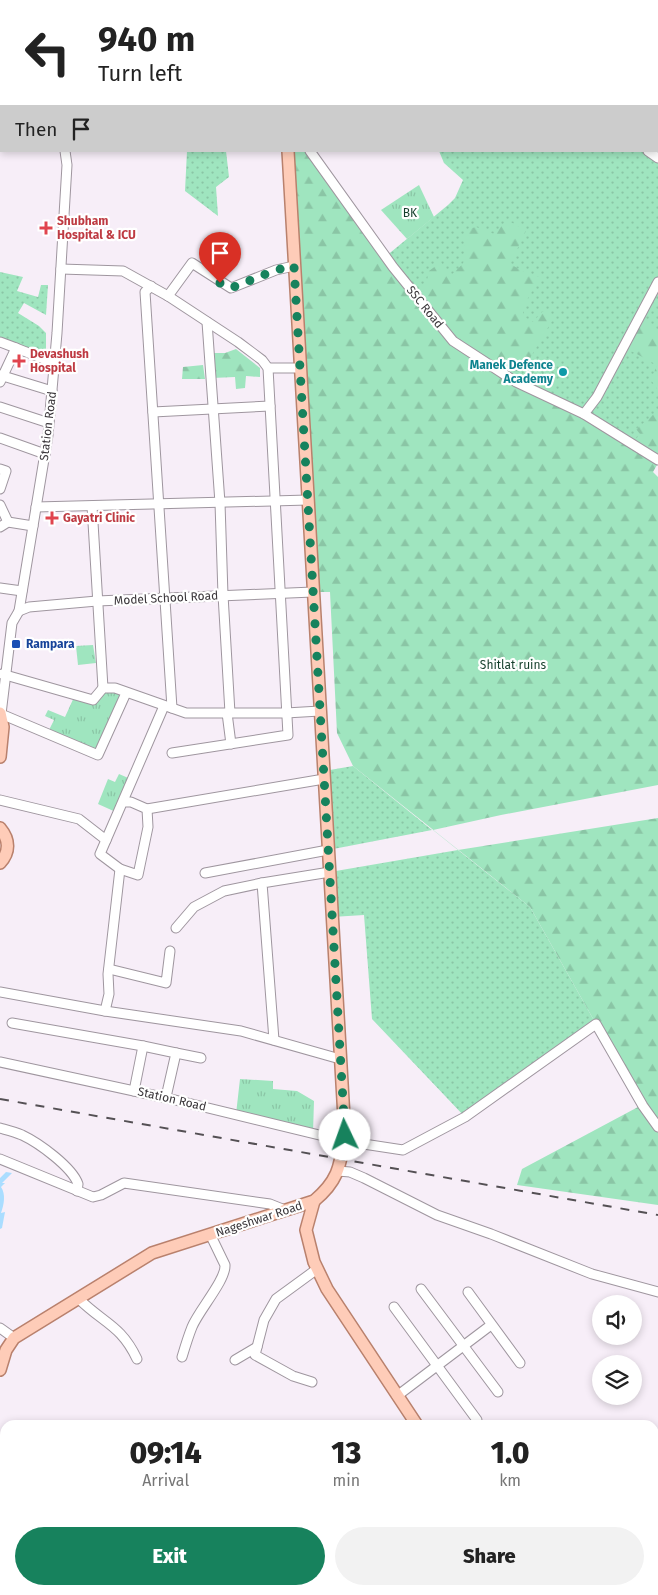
<!DOCTYPE html>
<html lang="en">
<head>
<meta charset="utf-8">
<style>
  body { margin:0; font-family:"Fira Sans",sans-serif; background:#f2f2f2; color:#222; height:100vh; display:flex; flex-direction:column; font-size:19px; white-space:nowrap }
  * { box-sizing:border-box; margin:0 }
  p { font-size:16px; color:#767676 }
  .icon { flex:none; width:28px; height:28px; fill:none; stroke:currentColor; stroke-width:2; stroke-linecap:round; stroke-linejoin:round }
  .map { position:relative; flex:1; overflow:hidden }
  .details { position:absolute; left:0px; top:1420px; width:659px; height:175px; display:flex; flex-direction:column; background:#fff; border-radius:15px 15px 0 0; box-shadow:0 2px 8px #0003 }
  .details>* { flex:none }
  .hud { position:absolute; left:0px; top:0px; width:659px; height:152px; box-shadow:0 2px 8px #0003; background:#fff; color:#222; overflow:hidden }
  .tools { position:absolute; left:592px; top:1295px; display:grid; gap:10px }
  .tools a { display:grid; place-items:center; width:50px; height:50px; border-radius:50%; background:#fff; box-shadow:0 2px 8px #0003; font-size:25px }
  .pin { position:absolute; display:grid; place-items:center; width:42px; height:42px; color:#fff; margin:-51px -21px; border-radius:50% 50% 50% 0; rotate:-45deg; box-shadow:0 0 5px #0007 }
  .pin .icon { rotate:45deg }
  .me { position:absolute; width:55px; margin:-28px; rotate:357deg; stroke-linejoin:round; filter:drop-shadow(0 0 4px #0008) }
  .turn { display:flex; align-items:center; gap:18px; height:105px; padding:0 15px; font-size:22px }
  .turn .icon { width:65px; height:65px; stroke-width:2.5 }
  .turn b { display:block; font-size:35px; line-height:42px }
  .then { display:flex; align-items:center; height:48px; padding:0 15px; background:#0003; gap:10px; font-size:19px }
  .eta { display:flex; justify-content:space-evenly; align-items:center; height:85px; text-align:center }
  .eta b { font-size:30px; font-weight:800; line-height:35px }
  .cta { display:flex; gap:10px; margin-top:auto; padding:10px 15px }
  .cta a { flex:1; height:58px; border-radius:30px; background:#17825d; color:#fff; font-size:20px; font-weight:800; line-height:58px; text-align:center }
  .cta a+a { background:#f2f2f2; color:#222 }
  .map>svg:first-child { display:block }
</style>
</head>
<body>
<div class="map">
<svg width="658" height="1595" viewBox="0 0 658 1595">
  <defs>
    <pattern id="grass-dots" width="8" height="8" patternUnits="userSpaceOnUse" patternTransform="scale(1.25)"><rect width="8" height="8" fill="#9fe5bf"/><path d="M2 2h.1M6 6h.1" fill="none" stroke="#8ac5a5" stroke-width="1.8" stroke-linecap="round"/></pattern>
    <pattern id="forest-firs" width="22" height="20" patternUnits="userSpaceOnUse" patternTransform="scale(1.25)"><rect width="22" height="20" fill="#9fe5bf"/><path d="M5 1l3.5 6h-7zM16 11l3.5 6h-7z" fill="#8ac5a5"/></pattern>
    <pattern id="park-tufts" width="24" height="20" patternUnits="userSpaceOnUse" patternTransform="scale(1.25)"><rect width="24" height="20" fill="#9fe5bf"/><path d="M3 7l-1-3M5 7V3M7 7l1-3M15 17l-1-3M17 17v-4M19 17l1-3" fill="none" stroke="#8ac5a5"/></pattern>
  </defs>
  <rect width="100%" height="100%" fill="#f7eef8"/>
  <g fill="url(#grass-dots)">
    <path d="M 187,151 L 226,151 L 229,177 L 216,187 L 218,216 L 185,191 Z"/>
    <path d="M 439,151 L 651,151 L 658,158 L 658,460 L 516,382 L 453,341 L 385,257 L 448,205 L 455,198 L 463,180 L 444,163 Z"/>
    <path d="M 0,272 L 23,277 L 17,291 L 38,297 L 41,285 L 48,285 L 46,315 L 24,303 L 18,313 L 39,326 L 46,333 L 46,360 L 0,342 Z"/>
    <path d="M 353,766 L 432,830 L 328,850 L 324,771 Z"/>
    <path d="M 458,850 L 530,907 L 596,1024 L 465,1117 L 372,1019 L 364,915 L 332,917 L 330,872 Z"/>
  </g>
  <g fill="url(#forest-firs)">
    <path d="M 288,151 L 310,151 L 417,296 L 425,289 L 429,271 L 441,262 L 449,277 C 463,264 471,260 463,240 L 468,229 L 476,227 L 494,234 L 507,220 L 526,231 L 510,264 L 528,274 L 540,277 L 523,307 L 523,316 L 533,322 L 543,311 L 553,319 L 516,382 L 584,414 L 632,444 L 640,434 L 636,429 L 651,417 L 658,409 L 658,463 L 653,472 L 658,477 L 658,785 L 501,815 L 433,830 L 458,850 L 658,818 L 658,1205 L 517,1185 L 522,1169 L 638,1107 L 596,1024 L 530,907 L 353,766 L 337,733 L 330,592 L 313,592 Z"/>
    <path d="M 638,319 L 658,330 L 658,390 L 651,380 L 657,365 L 622,346 Z"/>
    <path d="M 236,349 L 260,368 L 260,377 L 246,376 L 245,388 L 236,389 L 235,377 L 212,378 L 211,353 L 225,353 Z"/>
    <path d="M 203,365 L 205,379 L 182,379 L 183,367 Z"/>
  </g>
  <g fill="url(#park-tufts)">
    <path d="M 419,185 L 434,217 L 407,239 L 381,210 Z"/>
    <path d="M 93,645 L 96,663 L 78,665 L 76,646 Z"/>
    <path d="M 103,688 L 126,693 L 98,755 L 49,730 L 54,720 L 45,716 L 48,710 L 65,717 L 75,695 L 93,700 Z"/>
    <path d="M 119,774 L 133,780 L 118,813 L 98,804 L 108,779 L 115,782 Z"/>
    <path d="M 240,1079 L 273,1081 L 273,1089 L 297,1091 L 314,1101 L 313,1133 L 236,1114 Z"/>
  </g>
  <path fill="#adf" d="M 6,1172 L 12,1173 L 2,1183 L 5,1183 L 1,1187 C 6,1194 4,1205 1,1213 L 5,1212 L 2,1228 L 0,1229 L 0,1178 Z"/>
  <g fill="none" stroke-linecap="round" stroke-linejoin="round">
    <g stroke="#9f969f" stroke-width="11">
      <g id="minor">
        <path d="M 317,0 L 318,1"/>
        <path d="M 31,1 L 32,0"/>
        <path d="M 398,1 L 399,0"/>
        <path d="M 0,50 L 1,49"/>
        <path d="M 0,86 L 1,86"/>
        <path d="M 65,151 L 67,165 L 57,333 L 48,435 L 19,611 L 12,623 L 1,714 L 98,755 L 126,693"/>
        <path d="M 310,151 L 393,267 L 453,341 L 516,382 L 584,414 L 658,460"/>
        <path d="M 648,151 L 658,158"/>
        <path d="M 61,269 L 123,271 L 168,296 L 238,342 L 262,360 L 268,368 L 288,735 L 172,753"/>
        <path d="M 151,286 L 145,292 L 172,708"/>
        <path d="M 168,296 L 192,263 L 231,288 L 276,270 L 294,266"/>
        <path d="M 207,322 L 220,503 L 223,595 L 230,713"/>
        <path d="M 0,342 L 16,348"/>
        <path d="M 268,368 L 300,368"/>
        <path d="M 0,375 L 52,391"/>
        <path d="M 0,382 L 16,348 L 54,363"/>
        <path d="M 0,407 L 49,423"/>
        <path d="M 153,412 L 270,406"/>
        <path d="M 584,414 L 597,397 L 658,282"/>
        <path d="M 0,438 L 45,454"/>
        <path d="M 0,469 L 6,471 L 0,489"/>
        <path d="M 0,505 L 8,522"/>
        <path d="M 92,506 L 103,688"/>
        <path d="M 36,507 L 308,500"/>
        <path d="M 0,527 L 8,522 L 33,526"/>
        <path d="M 0,588 L 22,591"/>
        <path d="M 19,611 L 29,607 L 97,601 L 313,592"/>
        <path d="M 2,674 L 93,700 L 103,688 L 115,688 L 186,713 L 286,713 L 320,711"/>
        <path d="M 227,713 L 231,744"/>
        <path d="M 0,800 L 79,819 L 106,840"/>
        <path d="M 123,802 L 131,802 L 147,809 L 148,827 L 138,875 L 120,869 L 100,854 L 164,706"/>
        <path d="M 147,809 L 324,779"/>
        <path d="M 205,873 L 328,850"/>
        <path d="M 176,928 L 194,907 L 224,891 L 262,883"/>
        <path d="M 109,969 L 166,983 L 170,951"/>
        <path d="M 0,992 L 105,1011 L 109,994 L 108,974 L 120,869"/>
        <path d="M 105,1011 L 241,1031 L 340,1059"/>
        <path d="M 12,1023 L 143,1046"/>
        <path d="M 274,1040 L 262,883 L 330,872"/>
        <path d="M 176,1053 L 201,1058"/>
        <path d="M 0,1062 L 171,1099 L 344,1141 L 403,1150 L 465,1117 L 596,1024 L 643,1106 L 658,1127"/>
        <path d="M 134,1091 L 143,1046 L 176,1053 L 166,1097"/>
        <path d="M 0,1128 C 7,1130 15,1132 22,1135 C 39,1143 72,1167 78,1184 L 77,1191"/>
        <path d="M 0,1159 L 93,1197 L 101,1195 L 124,1183 L 270,1204 L 285,1210"/>
        <path d="M 338,1171 L 350,1172 L 364,1178 L 437,1215 L 491,1234 L 592,1274 L 658,1292"/>
        <path d="M 421,1289 L 498,1392"/>
        <path d="M 468,1292 L 520,1363"/>
        <path d="M 79,1299 C 103,1323 121,1325 137,1359"/>
        <path d="M 394,1307 L 477,1420"/>
        <path d="M 0,1328 L 14,1338"/>
        <path d="M 182,1357 C 185,1347 188,1337 192,1327 C 199,1310 226,1280 225,1265 L 210,1234"/>
        <path d="M 235,1360 L 257,1347"/>
        <path d="M 312,1382 L 293,1376 L 255,1355 L 264,1320 L 276,1299 L 317,1269"/>
        <path d="M 397,1396 L 491,1325"/>
      </g>
    </g>
    <g stroke="#b9816d" stroke-width="14">
      <g id="major">
        <path d="M 273,0 L 273,1"/>
        <path d="M 0,713 L 3,727 L 0,757"/>
        <path d="M 0,828 C 10,840 10,852 0,863"/>
        <path d="M 314,1201 L 306,1230 L 314,1262 L 327,1289 L 417,1425"/>
        <path d="M 0,1370 L 6,1350 L 14,1338 L 152,1253 L 314,1201 C 339,1180 340,1166 345,1135 L 288,151"/>
        <path d="M 526,1590 L 530,1595"/>
      </g>
    </g>
    <g stroke="#b9816d" stroke-width="16">
      <g id="highway">
        <path d="M 94,1 L 94,0"/>
        <path d="M 0,130 L 1,130"/>
      </g>
    </g>
    <use href="#minor" stroke="#fff" stroke-width="9"/>
    <use href="#major" stroke="#feccb8" stroke-width="11"/>
    <use href="#highway" stroke="#fdaa89" stroke-width="14"/>
    <path stroke="#545054" stroke-width="2" stroke-dasharray="9 9" stroke-linecap="butt" d="M 0,1099 L 658,1215"/>
  </g>
  <g fill="none" stroke-linecap="round" stroke-linejoin="round">
    <path stroke="#17825d" stroke-width="9" stroke-dasharray="0 16.2" d="M 220,283 L 231,288 L 276,270 L 294,266 L 345,1135"/>
  </g>
  <g fill="#e0444e" stroke="#fff" stroke-width="2">
    <path d="M43.5 220.5h5v5h5v5h-5v5h-5v-5h-5v-5h5z"/>
    <path d="M16.5 353.5h5v5h5v5h-5v5h-5v-5h-5v-5h5z"/>
    <path d="M49.5 510.5h5v5h5v5h-5v5h-5v-5h-5v-5h5z"/>
  </g>
  <circle fill="#0f9aa8" stroke="#fff" stroke-width="2" cx="563" cy="372" r="5"/>
  <rect fill="#1a4fb4" stroke="#fff" stroke-width="2" x="11" y="639" width="10" height="10" rx="2.5"/>
  <g text-anchor="middle" dominant-baseline="central" stroke-width="4.5" stroke-linejoin="round" paint-order="stroke">
    <g font-size="12" fill="#143e2b" stroke="#fff">
      <text x="410" y="213">BK</text>
      <text x="513" y="665">Shitlat ruins</text>
    </g>
    <g font-size="12" font-weight="bold" fill="#be3a42" stroke="#fff" text-anchor="start">
      <text x="57" y="221">Shubham<tspan x="57" dy="14">Hospital &amp; ICU</tspan></text>
      <text x="30" y="354">Devashush<tspan x="30" dy="14">Hospital</tspan></text>
      <text x="63" y="518">Gayatri Clinic</text>
    </g>
    <g font-size="12" fill="#3a363a" stroke="#fff">
      <text transform="translate(425 307) rotate(51)">SSC Road</text>
      <text transform="translate(48 426) rotate(-83)">Station Road</text>
      <text transform="translate(166 598) rotate(-3)">Model School Road</text>
      <text transform="translate(172 1099) rotate(13)">Station Road</text>
      <text transform="translate(259 1219) rotate(-18)">Nageshwar Road</text>
    </g>
    <g font-size="12" font-weight="bold" fill="#0d838f" stroke="#fff" text-anchor="end">
      <text x="553" y="365">Manek Defence<tspan x="553" dy="14">Academy</tspan></text>
    </g>
    <g font-size="12" font-weight="bold" fill="#164399" stroke="#fff" text-anchor="start">
      <text x="26" y="644">Rampara</text>
    </g>
  </g>
</svg>
<div class="tools">
<a><svg class="icon" aria-label="sound" viewBox="0 0 24 24"><path d="M4 9h4l5-4v14l-5-4H4zM17 9q2 3 0 6"/></svg></a>
<a><svg class="icon" aria-label="layers" viewBox="0 0 24 24"><path d="M12 4l9 5-9 5-9-5zM3 14l9 5 9-5"/></svg></a>
</div>
<div class="pin" style="left:220px;top:283px;background:#d93025"><svg class="icon" aria-label="arrive" viewBox="0 0 24 24"><path d="M6 21V4h12l-3 4 3 4H6"/></svg></div>
<svg class="me" style="left:345px;top:1135px" viewBox="-20 -20 40 40"><circle r="19" fill="#fff"/><path d="M0-13L10 11 0 6-10 11z" fill="#17825d"/></svg>
<div class="hud">
<div class="turn"><svg class="icon" aria-label="left" viewBox="0 0 24 24"><path d="M17 20v-9H6M10 6l-5 5 5 5"/></svg><div><b>940 m</b>Turn left</div></div>
<div class="then">Then<svg class="icon" aria-label="arrive" viewBox="0 0 24 24"><path d="M6 21V4h12l-3 4 3 4H6"/></svg></div>
</div>
<section class="details">
<div class="eta">
<div><b>09:14</b><p>Arrival</p></div>
<div><b>13</b><p>min</p></div>
<div><b>1.0</b><p>km</p></div>
</div>
<div class="cta"><a>Exit</a><a>Share</a></div>
</section>
</div>
</body>
</html>
